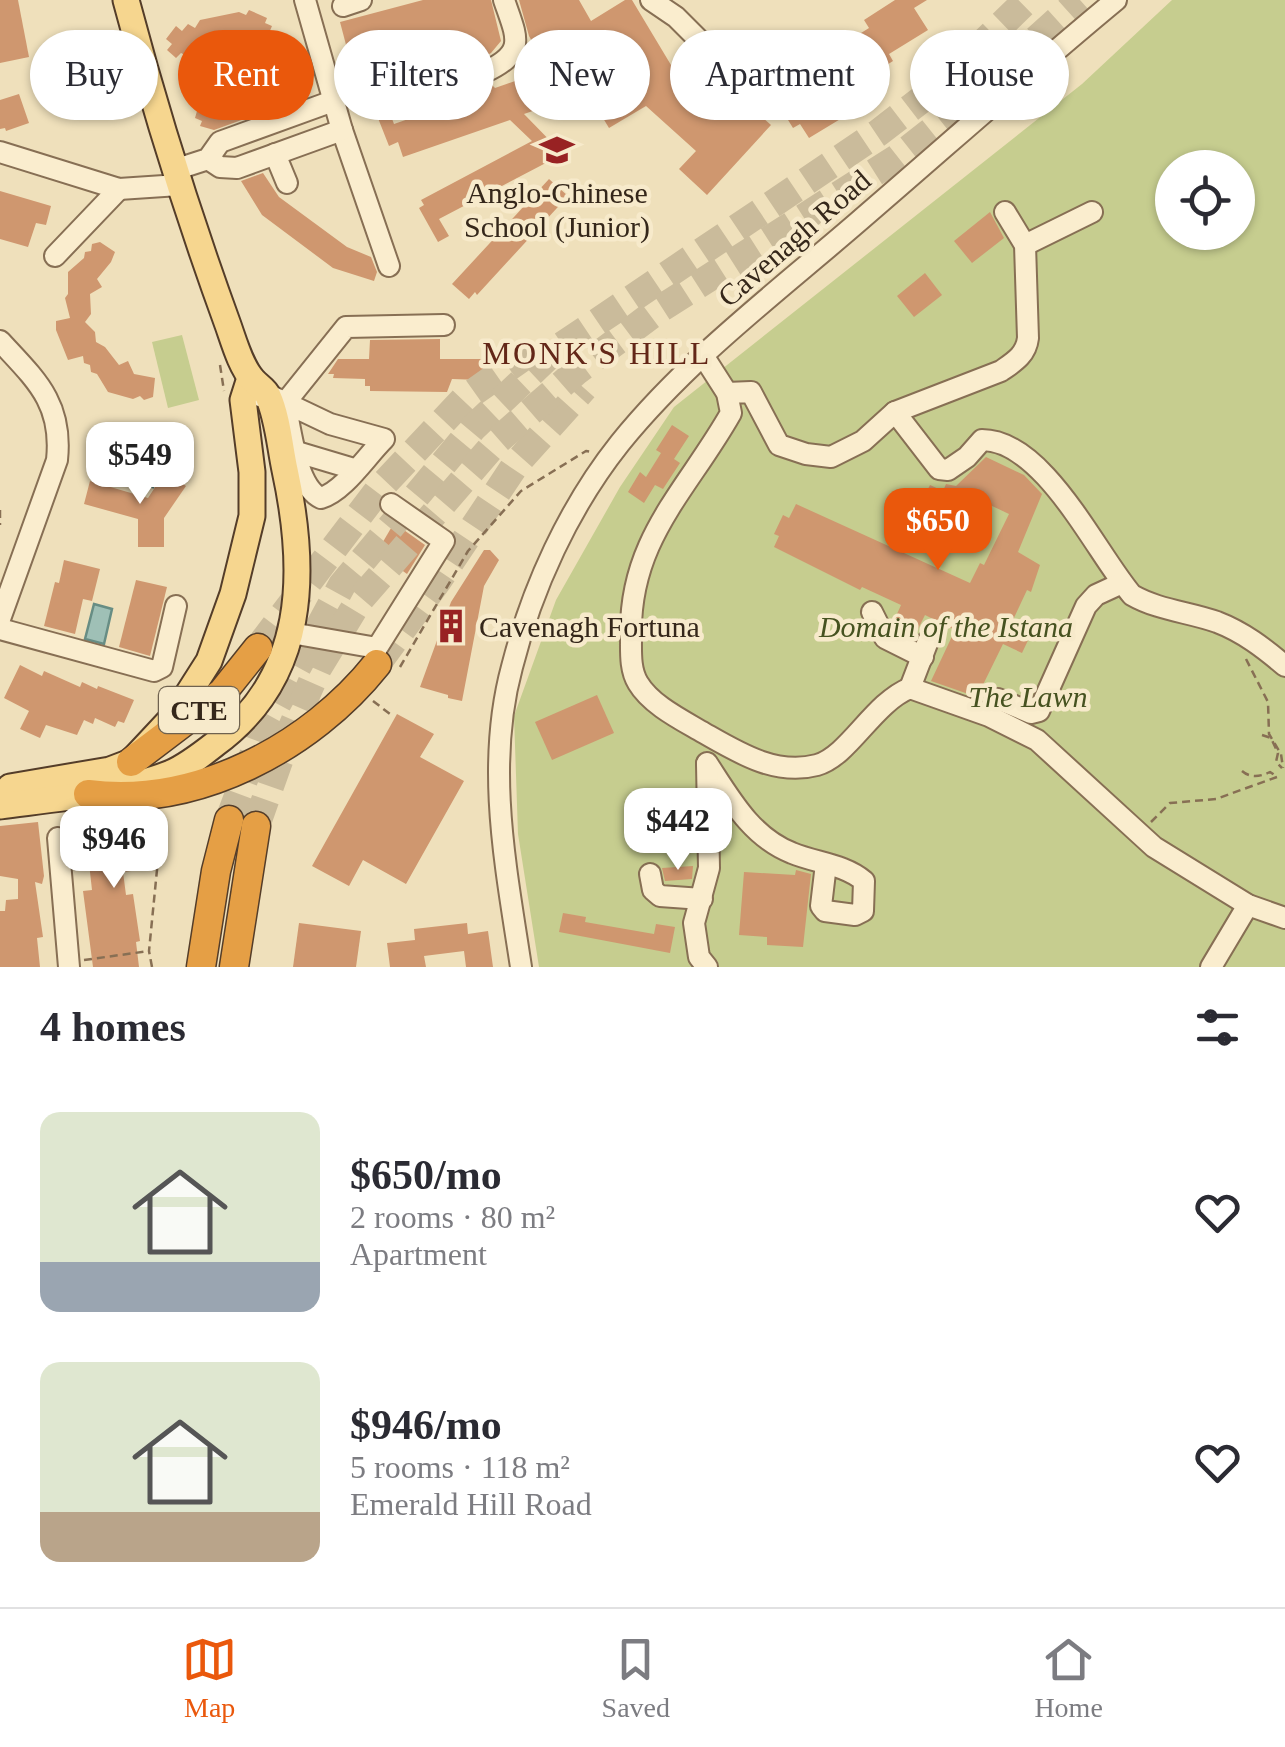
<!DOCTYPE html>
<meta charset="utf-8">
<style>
body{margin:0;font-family:Georgia,serif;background:#f2f2f3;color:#2b2b33;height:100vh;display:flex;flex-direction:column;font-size:38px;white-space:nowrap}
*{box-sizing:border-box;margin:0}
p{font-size:32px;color:#7c7c81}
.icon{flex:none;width:55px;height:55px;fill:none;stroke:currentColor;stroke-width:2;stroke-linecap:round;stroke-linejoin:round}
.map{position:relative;height:967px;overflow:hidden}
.drawer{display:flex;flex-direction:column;background:#fff;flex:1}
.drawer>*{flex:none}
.banner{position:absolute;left:30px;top:30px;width:1225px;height:90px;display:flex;gap:20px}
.tools{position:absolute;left:1155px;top:150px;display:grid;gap:20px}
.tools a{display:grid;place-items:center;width:100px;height:100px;border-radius:50%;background:#fff;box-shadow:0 2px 8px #0004;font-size:50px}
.price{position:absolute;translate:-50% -85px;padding:0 22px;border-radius:20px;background:#fff;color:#222;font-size:32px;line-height:65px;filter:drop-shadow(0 2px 5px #0008)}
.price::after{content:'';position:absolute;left:50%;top:60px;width:30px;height:22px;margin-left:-15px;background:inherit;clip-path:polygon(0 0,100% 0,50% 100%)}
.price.on{background:#ea580c;color:#fff}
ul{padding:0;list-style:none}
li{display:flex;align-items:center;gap:30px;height:250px;padding:0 40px}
li span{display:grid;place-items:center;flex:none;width:280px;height:200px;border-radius:20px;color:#555}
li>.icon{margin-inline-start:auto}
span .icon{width:120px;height:120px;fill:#fffc;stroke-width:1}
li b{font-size:42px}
h2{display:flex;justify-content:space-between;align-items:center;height:120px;padding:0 40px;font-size:42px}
.pill{padding:0 35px;border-radius:45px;background:#fff;box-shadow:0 2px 8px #0004;font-size:35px;line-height:90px}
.pill.on{background:#ea580c;color:#fff}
.menu{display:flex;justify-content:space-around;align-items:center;height:140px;border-top:2px solid #e1e1e2;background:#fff;font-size:28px;color:#7c7c81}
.menu a{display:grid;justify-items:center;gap:5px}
.menu .on{color:#ea580c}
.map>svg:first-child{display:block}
.green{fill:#c6cd8f;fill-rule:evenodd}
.water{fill:#9fc0b6;stroke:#678d84;stroke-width:2.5}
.building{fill:#cf976f}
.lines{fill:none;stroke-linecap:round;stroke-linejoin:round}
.highway-tunnel{stroke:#cabb9b;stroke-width:28;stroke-dasharray:28 14;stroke-linecap:butt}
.minor-casing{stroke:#876f54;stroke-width:24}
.major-casing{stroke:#543d29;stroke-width:29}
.highway-casing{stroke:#543d29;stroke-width:31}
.path{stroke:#876f54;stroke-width:2.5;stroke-dasharray:8 5;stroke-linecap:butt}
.minor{stroke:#faedce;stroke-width:20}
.major{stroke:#f6d68f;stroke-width:25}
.highway{stroke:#e59f45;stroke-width:28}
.labels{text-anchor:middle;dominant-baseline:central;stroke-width:9;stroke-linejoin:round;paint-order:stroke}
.shield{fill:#f7eacb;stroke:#6f624f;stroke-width:2.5}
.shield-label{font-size:28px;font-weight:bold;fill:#35271a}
.poi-label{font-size:30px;fill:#35271a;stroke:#f7eacb}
.street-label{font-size:30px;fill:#35271a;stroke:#f7eacb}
.park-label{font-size:30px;font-style:italic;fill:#465220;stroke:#f7eacb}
.neighbourhood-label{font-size:32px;letter-spacing:2.5px;fill:#632718;stroke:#f7eacb}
</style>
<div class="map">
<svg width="1285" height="967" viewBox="0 0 1285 967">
<rect width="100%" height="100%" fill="#efe0bb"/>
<!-- green -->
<g class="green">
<path d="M1172 0H1285V967H539L518 834 514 716 556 600 620 487 674 407 1082 84ZM1172 168H1238V232H1172Z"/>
<polygon points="182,335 199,400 168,408 152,342"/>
</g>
<!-- water -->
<g class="water">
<polygon points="127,426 149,427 137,457 161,467 153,487 109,469"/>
<polygon points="94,604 112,609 104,644 85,639"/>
</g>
<!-- building -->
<g class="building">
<polygon points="0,0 18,0 29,57 0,63"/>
<polygon points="423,0 491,0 501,41 491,53 470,65 473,78 479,84 491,84 495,88 538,73 550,105 524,114 563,154 439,219 449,236 438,242 419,208 424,205 421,200 532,141 510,120 403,157 398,142 389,146 376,113 388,108 394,124 460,101 450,70 359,94 340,22"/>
<polygon points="519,0 579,0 591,21 625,0 632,0 683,85 702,63 771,125 707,195 679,169 696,151 646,106 609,128 557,42 538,52 529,36"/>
<polygon points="895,0 927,0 914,8 928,30 889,54 893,61 882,68 886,74 840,103 847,115 809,138 800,124 793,128 780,107 807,90 804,86 828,72 823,64 849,49 845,43 869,28 864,20"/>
<polygon points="249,10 267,18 265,23 272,26 266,40 258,35 250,41 241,37 237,44 224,38 212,42 204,53 198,48 192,54 188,51 185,55 181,53 176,58 167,50 172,44 166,39 176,26 182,31 188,24 195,28 200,20 239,12 246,15"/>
<polygon points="286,77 297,84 292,91 299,95 296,100 214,130 200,126 202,121 195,118 199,104 208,107 215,101 224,104 227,96 241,101 252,97 260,85 267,89 271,82 276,85 278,80 283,82"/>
<polygon points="19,94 29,123 6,131 5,128 0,129 0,100"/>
<polygon points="263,173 279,197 347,247 371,257 377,272 374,281 333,268 262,215 241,181"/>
<polygon points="549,179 568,196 477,295 475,292 469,299 452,284"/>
<polygon points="0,191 51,206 46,225 36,223 28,247 0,239"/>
<polygon points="990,212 1004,238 972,263 954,241"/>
<polygon points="100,242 115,252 111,262 97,279 102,287 90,294 91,314 85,322 95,332 96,342 105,347 119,365 128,361 134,374 155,378 153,397 144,400 140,396 133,399 108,392 97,374 91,372 90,365 84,363 83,356 68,360 56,330 56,321 70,318 65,298 68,294 68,272 84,258 85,252 91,251 92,244"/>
<polygon points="925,273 942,295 914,317 897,296"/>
<polygon points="440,339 440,359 485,359 484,375 480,375 480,380 452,379 447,392 370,391 370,386 365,386 365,379 333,378 334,374 328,374 338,359 369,359 370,340"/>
<polygon points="672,425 689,436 674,459 680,463 663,489 655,485 644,503 628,492 640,472 646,477 661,453 656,450"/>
<polygon points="986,457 1024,475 1042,494 1018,552 1040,565 1031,592 1027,590 1012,622 1032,632 1022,653 1003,644 977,697 931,681 955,630 925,615 914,637 895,628 893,623 901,605 862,587 860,590 774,547 779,536 774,534 783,515 789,518 796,504 970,583 980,563 984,565 1009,514 971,496 960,519 922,501 930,485 943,491 946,484 956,486"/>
<polygon points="165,472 186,486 164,518 164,547 138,547 138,519 84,504 90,481 148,498"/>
<polygon points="394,523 425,545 407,574 377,552"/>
<polygon points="484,550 490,550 499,560 484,586 462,701 448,698 448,695 420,687 451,602"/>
<polygon points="64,560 100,569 92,601 83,599 75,634 44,626 55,582 59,583"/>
<polygon points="136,580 167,587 150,656 119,647"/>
<polygon points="20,665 42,676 44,671 80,687 82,682 97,689 98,686 134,700 124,723 118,721 115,727 95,718 93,724 84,720 77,735 46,725 40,738 20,729 29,711 4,698"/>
<polygon points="597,695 614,733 552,760 535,722"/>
<polygon points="397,714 434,734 420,757 464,781 406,884 363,860 349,886 312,866"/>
<polygon points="153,819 146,857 147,869 123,872 126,895 133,894 140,941 136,942 139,967 93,967 83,891 92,890 85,827"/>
<polygon points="38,822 44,876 42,884 35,882 43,937 37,938 40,967 0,967 0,911 5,911 6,900 18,899 18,879 0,876 0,826"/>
<polygon points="693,866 692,879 665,881 662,868"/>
<polygon points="796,870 811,874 803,947 767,945 767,937 739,935 744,872 795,875"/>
<polygon points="563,913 586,917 585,922 654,934 656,924 675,927 670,953 559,932"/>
<polygon points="299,923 361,931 356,967 293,967"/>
<polygon points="467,923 468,934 488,931 493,967 466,967 464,951 424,956 426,967 390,967 387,943 415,940 414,929"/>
</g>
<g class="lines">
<!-- highway-tunnel -->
<g class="highway-tunnel">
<polyline points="258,648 379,489 464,399 542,344"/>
<polyline points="377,664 437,582 516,464 584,388"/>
<polyline points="229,820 261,734 342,585 473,428 554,351 878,133 939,86 1027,0"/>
<polyline points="256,826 286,741 318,668 358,602 496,442 577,371 657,311 897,158 959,109 1080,0"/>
</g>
<!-- minor casing -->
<g class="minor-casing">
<g id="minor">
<polyline points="305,0 342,130 389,266"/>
<polyline points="651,0 676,17 700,41"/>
<polyline points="343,6 361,0"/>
<path d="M485 72C527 52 517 38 504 0"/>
<polyline points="0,152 119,189 179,185"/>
<polyline points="275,154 287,183"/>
<polyline points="208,159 220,167 237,168 342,130"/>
<polyline points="174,170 208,159 220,142 333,101"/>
<polyline points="1025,245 1092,212"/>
<polyline points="55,256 119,189"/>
<path d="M0 341C36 380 63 403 57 460L0 619"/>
<path d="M704 357 727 393 731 413C687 491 628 540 631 638 631 653 630 670 638 683 651 705 682 720 704 733 739 753 776 776 817 765 849 756 873 703 910 688L989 716 1037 740 1154 847 1248 905 1285 918"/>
<path d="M727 393 751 392 779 445 806 454 831 457 863 441 895 412 1001 371C1014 362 1026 355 1028 338L1025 245 1005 212"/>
<path d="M260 396 267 394 330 424 384 439C365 458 344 491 321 498 296 487 291 429 285 403"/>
<polyline points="285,403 346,327 444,325"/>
<path d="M895 412 939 469 948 470 967 457 982 440C1044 440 1096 553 1132 595 1158 610 1189 612 1217 622 1243 632 1264 648 1285 666"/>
<polyline points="297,452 354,469"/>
<polyline points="872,612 885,638 923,657"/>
<polyline points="0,629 154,671 162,667 176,606"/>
<polyline points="291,633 377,648 444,541 391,504"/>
<polyline points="910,688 928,641"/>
<polyline points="998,699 1031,713 1039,711 1086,606 1096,595 1122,583"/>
<path d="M707 763C730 798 751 837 792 853 816 863 844 864 864 881L863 911 855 915 825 911 821 906 826 864"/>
<polyline points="707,764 709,868 694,923 699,957 707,967"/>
<polyline points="58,838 69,967"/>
<polyline points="650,874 653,890 660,896 702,899"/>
<path d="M521 967C506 868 485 766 512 667 532 588 569 507 620 443 688 359 777 292 858 222 944 148 1029 72 1116 0"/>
<polyline points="1211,967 1248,905"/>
</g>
</g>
<!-- major casing -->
<g class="major-casing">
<g id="major">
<polyline points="10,787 110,770 131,762 174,716 209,661 233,594 252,516 252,472 243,400 250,378"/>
<path d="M0 806C52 799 122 793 171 773 187 766 201 755 215 744 307 677 307 572 285 470 280 447 278 418 268 396 265 389 258 386 253 380 241 367 234 342 228 325 189 218 155 110 126 0"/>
</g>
</g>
<!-- highway casing -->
<g class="highway-casing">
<g id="highway">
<polyline points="131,762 222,693 258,648"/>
<path d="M88 794C197 808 311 747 377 664"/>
<polyline points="201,967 216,871 229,820"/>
<polyline points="234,967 256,826"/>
</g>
</g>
<!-- path -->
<g class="path">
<polyline points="220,365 224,391"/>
<polyline points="0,510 0,525"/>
<polyline points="1246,659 1268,702 1269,734 1281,754 1283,768"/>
<polyline points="400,667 468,551 521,491 586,451 592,452"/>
<polyline points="373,701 390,714"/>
<polyline points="1262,735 1271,738 1278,753 1276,762 1282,768"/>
<path d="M1242 771C1250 778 1260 777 1270 772L1276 776"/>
<polyline points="155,817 156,827 161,828"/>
<polyline points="1151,822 1170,803 1216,799 1277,777"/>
<polyline points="84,960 149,951"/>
<polyline points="152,967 149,951 162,819"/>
</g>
<!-- minor -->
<use href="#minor" class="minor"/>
<!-- major -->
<use href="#major" class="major"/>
<!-- highway -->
<use href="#highway" class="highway"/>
</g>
<!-- icons -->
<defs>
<g id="school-bare" transform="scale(2.7)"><path d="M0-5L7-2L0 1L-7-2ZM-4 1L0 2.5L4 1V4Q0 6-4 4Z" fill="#982223" stroke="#f7eacb" stroke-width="2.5" paint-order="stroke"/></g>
<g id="building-bare" transform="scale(2.7)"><path d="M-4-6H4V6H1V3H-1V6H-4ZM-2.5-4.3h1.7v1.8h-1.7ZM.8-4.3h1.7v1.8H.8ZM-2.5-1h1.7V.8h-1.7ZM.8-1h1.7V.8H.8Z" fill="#982223" stroke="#f7eacb" stroke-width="2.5" paint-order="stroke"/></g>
</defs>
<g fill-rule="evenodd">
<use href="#school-bare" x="557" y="150"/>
<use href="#building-bare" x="451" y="626"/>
</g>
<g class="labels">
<!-- shield labels -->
<rect class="shield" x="159" y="687" width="80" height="46" rx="8"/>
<g class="shield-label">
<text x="199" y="710">CTE</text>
</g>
<!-- poi labels -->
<g class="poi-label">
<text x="557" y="192">Anglo-Chinese<tspan x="557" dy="34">School (Junior)</tspan></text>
<text x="479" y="626" text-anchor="start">Cavenagh Fortuna</text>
</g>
<!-- street labels -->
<g class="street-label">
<text transform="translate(794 238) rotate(-41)">Cavenagh Road</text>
</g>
<!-- park labels -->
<g class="park-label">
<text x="946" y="626">Domain of the Istana</text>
<text x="1028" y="696">The Lawn</text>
</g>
<!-- neighbourhood labels -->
<g class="neighbourhood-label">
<text x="597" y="353">MONK'S HILL</text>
</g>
</g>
</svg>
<div class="tools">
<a><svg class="icon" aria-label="locate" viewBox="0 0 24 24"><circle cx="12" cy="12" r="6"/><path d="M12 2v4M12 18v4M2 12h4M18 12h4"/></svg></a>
</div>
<b class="price" style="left:140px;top:507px">$549</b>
<b class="price on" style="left:938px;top:573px">$650</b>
<b class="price" style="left:678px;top:873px">$442</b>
<b class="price" style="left:114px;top:891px">$946</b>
<div class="banner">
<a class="pill">Buy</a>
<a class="pill on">Rent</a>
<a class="pill">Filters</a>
<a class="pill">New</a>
<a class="pill">Apartment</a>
<a class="pill">House</a>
</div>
</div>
<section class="drawer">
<h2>4 homes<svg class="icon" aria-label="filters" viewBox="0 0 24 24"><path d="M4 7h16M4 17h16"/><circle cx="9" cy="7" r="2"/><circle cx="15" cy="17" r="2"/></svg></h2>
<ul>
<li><span style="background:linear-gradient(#dfe7d0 75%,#9aa5b1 0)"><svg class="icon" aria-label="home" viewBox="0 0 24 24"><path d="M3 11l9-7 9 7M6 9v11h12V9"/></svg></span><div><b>$650/mo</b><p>2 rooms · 80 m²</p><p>Apartment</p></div><svg class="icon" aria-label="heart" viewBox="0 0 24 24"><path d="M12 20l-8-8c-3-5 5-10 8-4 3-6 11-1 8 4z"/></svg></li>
<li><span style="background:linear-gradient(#dfe7d0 75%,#b9a48a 0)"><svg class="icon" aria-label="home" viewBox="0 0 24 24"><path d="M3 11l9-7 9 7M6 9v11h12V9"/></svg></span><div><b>$946/mo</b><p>5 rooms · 118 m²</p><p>Emerald Hill Road</p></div><svg class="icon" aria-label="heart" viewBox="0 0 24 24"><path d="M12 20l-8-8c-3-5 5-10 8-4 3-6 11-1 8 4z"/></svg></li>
</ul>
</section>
<nav class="menu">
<a class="on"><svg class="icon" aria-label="map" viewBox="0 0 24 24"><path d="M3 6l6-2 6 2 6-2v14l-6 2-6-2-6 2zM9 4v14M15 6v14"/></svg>Map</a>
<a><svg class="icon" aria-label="saved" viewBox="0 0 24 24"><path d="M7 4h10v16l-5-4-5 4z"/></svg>Saved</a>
<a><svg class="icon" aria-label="home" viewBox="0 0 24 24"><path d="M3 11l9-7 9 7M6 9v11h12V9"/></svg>Home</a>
</nav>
